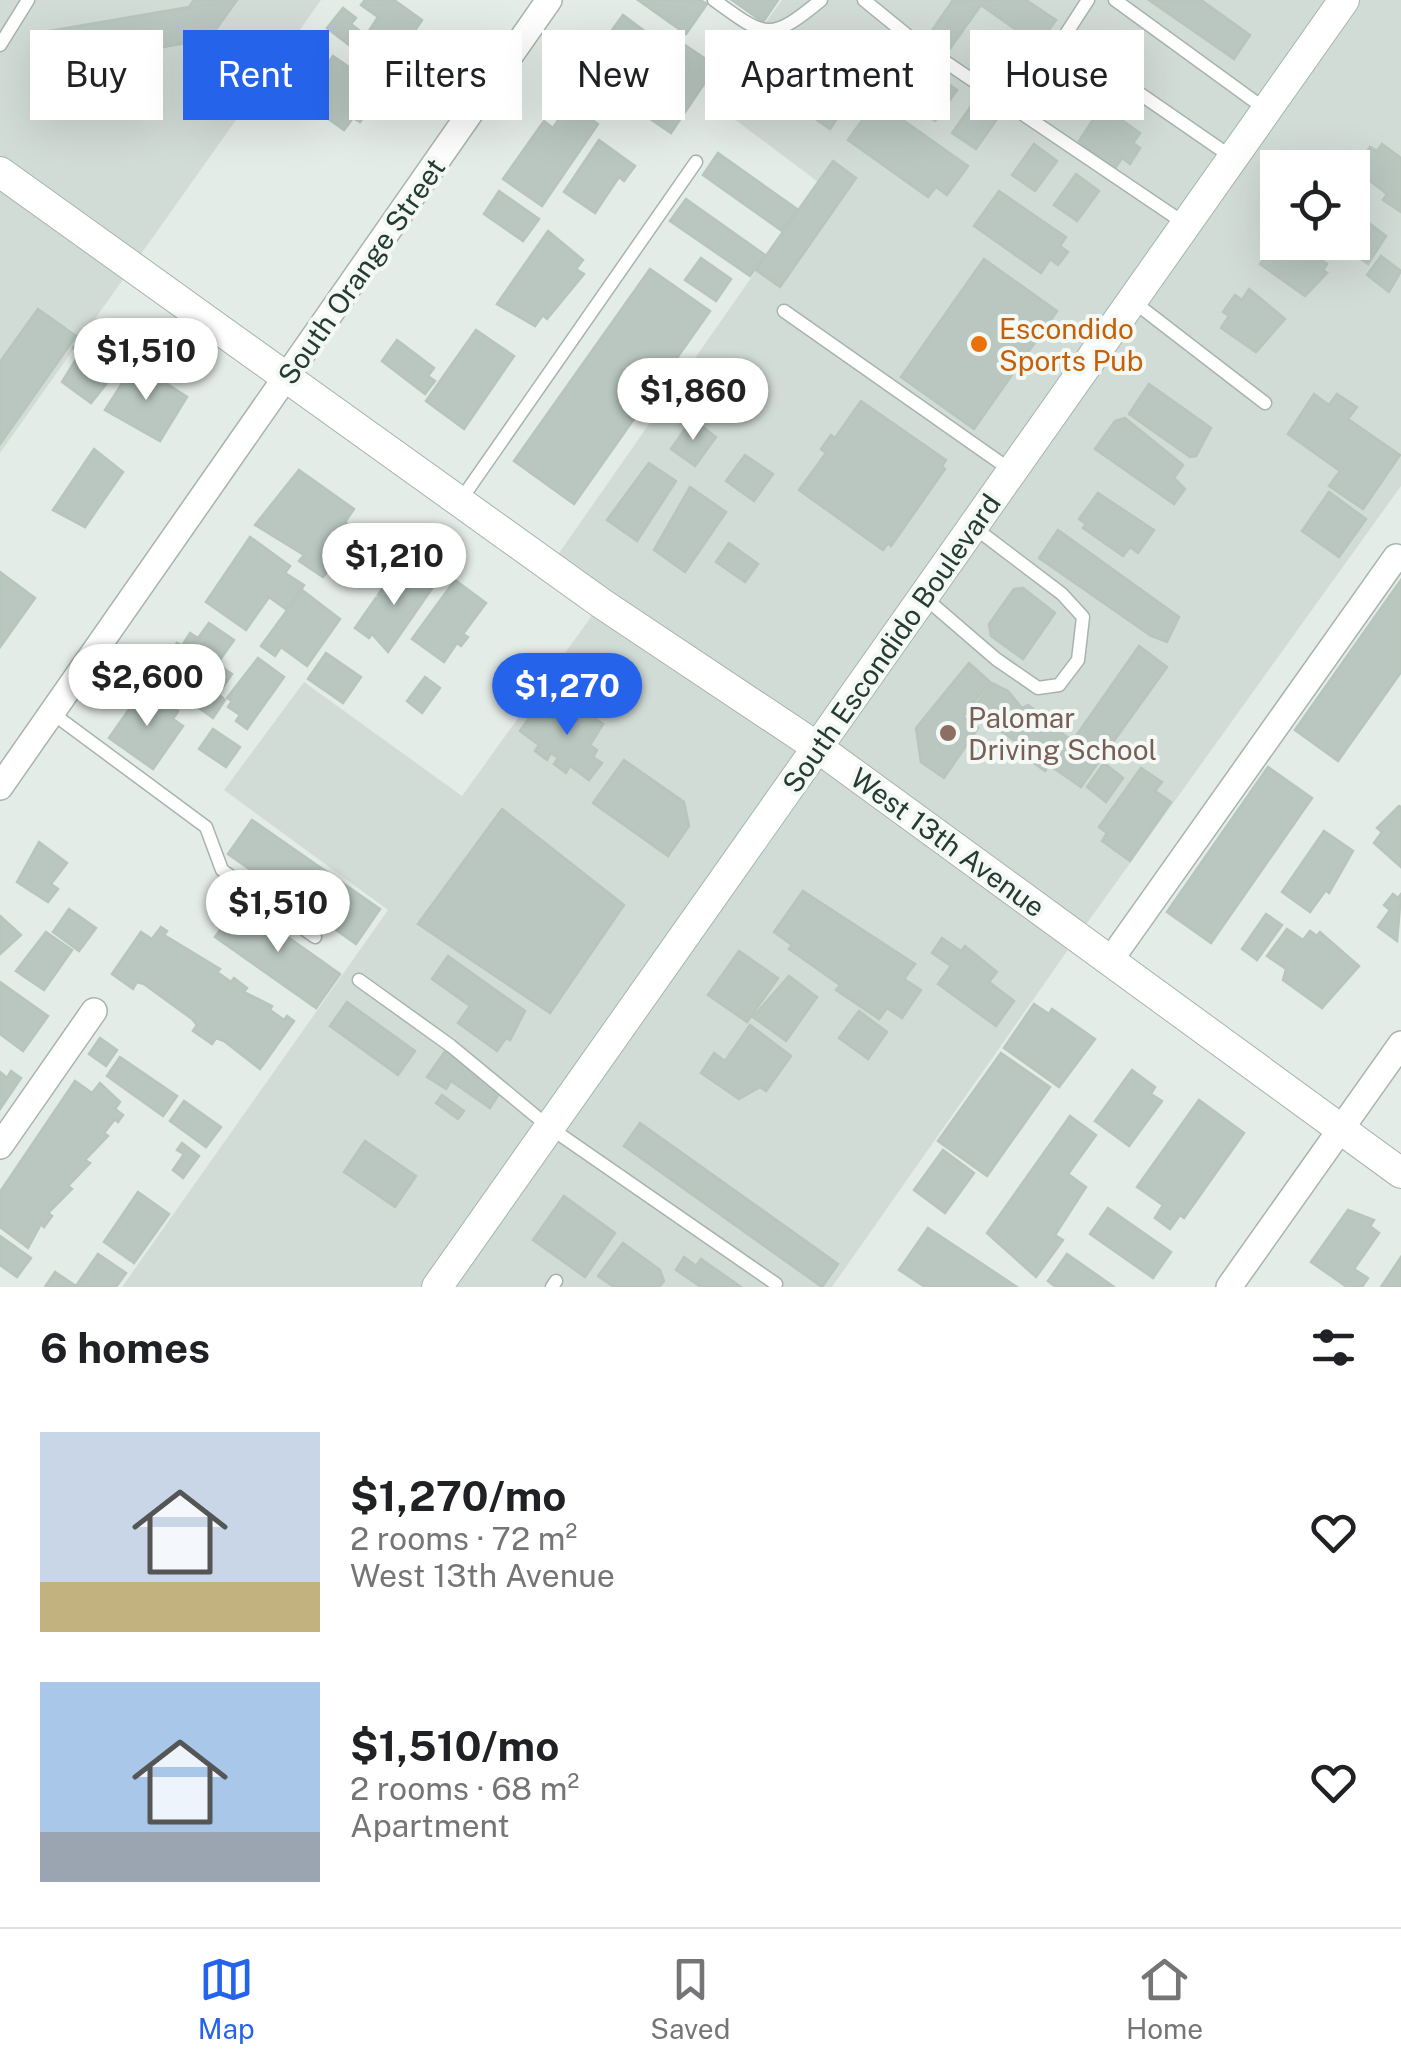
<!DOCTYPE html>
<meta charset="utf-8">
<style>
body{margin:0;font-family:"Public Sans",sans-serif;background:#f6f6f6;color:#202124;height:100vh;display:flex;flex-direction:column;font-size:38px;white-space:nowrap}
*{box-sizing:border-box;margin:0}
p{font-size:32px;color:#757577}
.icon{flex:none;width:55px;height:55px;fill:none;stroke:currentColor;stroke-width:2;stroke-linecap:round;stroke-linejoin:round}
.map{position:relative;height:1287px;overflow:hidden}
.panel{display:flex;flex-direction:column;background:#fff;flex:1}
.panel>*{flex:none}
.guide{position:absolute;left:30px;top:30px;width:1342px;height:90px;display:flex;gap:20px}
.controls{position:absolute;left:1260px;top:150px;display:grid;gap:20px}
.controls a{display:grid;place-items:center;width:110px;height:110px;border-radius:0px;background:#fff;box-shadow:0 10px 40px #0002;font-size:50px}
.price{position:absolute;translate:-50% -85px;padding:0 22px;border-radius:35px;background:#fff;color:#222;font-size:32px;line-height:65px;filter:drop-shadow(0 2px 5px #0008)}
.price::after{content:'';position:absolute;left:50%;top:60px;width:30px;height:22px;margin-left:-15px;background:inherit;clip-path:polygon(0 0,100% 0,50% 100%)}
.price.on{background:#2563eb;color:#fff}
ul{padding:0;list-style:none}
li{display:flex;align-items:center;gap:30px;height:250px;padding:0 40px}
li span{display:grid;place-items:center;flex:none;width:280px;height:200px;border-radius:0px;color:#555}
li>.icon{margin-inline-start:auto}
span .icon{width:120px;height:120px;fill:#fffc;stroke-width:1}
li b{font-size:42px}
h2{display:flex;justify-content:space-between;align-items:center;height:120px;padding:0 40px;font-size:42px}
.pill{padding:0 35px;border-radius:0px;background:#fff;box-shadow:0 10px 40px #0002;font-size:35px;line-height:90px}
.pill.on{background:#2563eb;color:#fff}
.dock{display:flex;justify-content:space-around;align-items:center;height:140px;border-top:2px solid #e0e0e0;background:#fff;font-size:28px;color:#757577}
.dock a{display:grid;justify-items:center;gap:5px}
.dock .on{color:#2563eb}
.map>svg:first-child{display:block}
.built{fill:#d2dcd6;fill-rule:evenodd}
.building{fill:#b9c7c0;stroke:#b7c5bd;stroke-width:2.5}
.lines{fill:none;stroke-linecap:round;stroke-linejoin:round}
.service-casing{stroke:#a7b4ad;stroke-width:15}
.minor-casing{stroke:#a7b4ad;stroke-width:28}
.tertiary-casing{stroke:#a7b4ad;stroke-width:32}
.secondary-casing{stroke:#a3b7ad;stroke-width:32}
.service{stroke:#fff;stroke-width:12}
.minor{stroke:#fff;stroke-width:25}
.tertiary{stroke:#fff;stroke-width:30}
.secondary{stroke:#fff;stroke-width:30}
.food-dot{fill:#e8710a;stroke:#f4f9f6;stroke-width:4}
.education-dot{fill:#8d6e63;stroke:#f4f9f6;stroke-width:4}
.labels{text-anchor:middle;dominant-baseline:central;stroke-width:8;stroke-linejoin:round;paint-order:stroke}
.street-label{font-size:28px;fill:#253c32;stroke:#f4f9f6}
.food-label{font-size:28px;fill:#c56008;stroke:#f4f9f6;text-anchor:start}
.education-label{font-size:28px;fill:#785e54;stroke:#f4f9f6;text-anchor:start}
</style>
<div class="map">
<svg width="1401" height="1287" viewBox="0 0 1401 1287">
<rect width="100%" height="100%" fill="#e4ece7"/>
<!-- built -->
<g class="built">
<polygon points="0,0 321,0 0,453"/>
<path d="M782 0H1401V486L1077 937 832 1287H122L388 910 224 790 304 682 462 796 601 603 550 566 818 182 709 100ZM1278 168H1352V242H1278Z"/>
</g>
<!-- building -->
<g class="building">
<polygon points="194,0 237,0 209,39 82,61 84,71 57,76 49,31 189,7"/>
<polygon points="365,0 394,0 422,20 410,38 403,33 396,43 390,38 382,49 365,37 378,17 361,5"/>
<polygon points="638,0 700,0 707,4 686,34"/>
<polygon points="732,0 778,0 763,22"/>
<polygon points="953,0 1026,0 1056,20 1038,45 1046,51 1039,66 1014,97 985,76 1008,43 1013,47 1022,34 981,5 944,57 924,42"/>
<polygon points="1149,0 1201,0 1250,35 1234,59"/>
<polygon points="343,8 356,18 351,24 360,31 349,45 327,28"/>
<polygon points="623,15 662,44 647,65 607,37"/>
<polygon points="679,41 716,66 671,133 634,108"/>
<polygon points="892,44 900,50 903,46 910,51 907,55 957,90 935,121 870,75"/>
<polygon points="333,56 382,90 360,122 353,118 344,130 302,100"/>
<polygon points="120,62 129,85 124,85 125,91 96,96 91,67"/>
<polygon points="824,66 857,89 830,129 797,106"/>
<polygon points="876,101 968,166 947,195 936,187 928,197 848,140"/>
<polygon points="974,102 997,119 976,149 952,133"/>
<polygon points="569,104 598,124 542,206 503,179 544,121 553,128"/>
<polygon points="1102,106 1140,133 1133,143 1140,148 1130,164 1122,158 1114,170 1079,141"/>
<polygon points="599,140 635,166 624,181 619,177 595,213 564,192"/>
<polygon points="1034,144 1057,161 1035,191 1012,175"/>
<polygon points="1382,144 1401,158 1401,212 1383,200 1387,194 1361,174 1366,168 1359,163 1370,147 1377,151"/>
<polygon points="718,153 797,209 782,231 703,175"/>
<polygon points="833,161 856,178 780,287 756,270"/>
<polygon points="1076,174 1099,191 1077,221 1054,205"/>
<polygon points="499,191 539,219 523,241 484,214"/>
<polygon points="999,191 1066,237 1060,246 1068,252 1058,265 1050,259 1041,273 974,226"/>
<polygon points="686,199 765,255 750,276 670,221"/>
<polygon points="1352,210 1386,236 1368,264 1337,242 1352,242"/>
<polygon points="548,231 583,260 576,269 584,274 547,319 543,315 535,326 497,304"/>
<polygon points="1278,240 1297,242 1327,264 1323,270 1327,273 1305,296 1260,264"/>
<polygon points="1381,256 1401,271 1389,292 1367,275"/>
<polygon points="701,258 731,279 716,301 685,280"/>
<polygon points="984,259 1057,311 974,429 901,377"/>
<polygon points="650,269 710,311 574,504 514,461"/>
<polygon points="1249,289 1285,319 1256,352 1221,328 1229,316 1223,312 1235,295 1242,300"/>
<polygon points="38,309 76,336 0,444 0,362"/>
<polygon points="97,328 125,349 114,364 119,368 91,403 62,382 80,353 73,348 82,336 88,340"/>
<polygon points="476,330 514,356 464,429 426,401"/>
<polygon points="397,340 434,368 428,376 435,381 425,394 382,361"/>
<polygon points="135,363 187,397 160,441 105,410"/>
<polygon points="1149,384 1211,428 1196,456 1190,457 1129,414"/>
<polygon points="1314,394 1329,405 1337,394 1357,407 1348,419 1400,455 1363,509 1329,486 1340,471 1288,434"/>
<polygon points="861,401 946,460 942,466 945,469 891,546 888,543 883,550 799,490 826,453 821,449 831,435 835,438"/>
<polygon points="1125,418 1183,465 1174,478 1185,489 1174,504 1095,449 1115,421"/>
<polygon points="692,419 716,437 695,466 671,449"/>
<polygon points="94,449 123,472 85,527 53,510"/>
<polygon points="745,455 773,474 754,501 726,481"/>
<polygon points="649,463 676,481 637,541 607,520"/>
<polygon points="299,470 354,509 345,522 375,544 358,569 340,556 323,577 299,561 304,555 255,525"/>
<polygon points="690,487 726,512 685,572 654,550"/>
<polygon points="1329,492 1366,519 1339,557 1302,531"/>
<polygon points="1098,493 1154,530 1138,553 1130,547 1123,556 1083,528 1086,524 1079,519"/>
<polygon points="1058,530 1179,617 1167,642 1151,636 1039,558"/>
<polygon points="250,537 290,566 285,573 304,585 287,610 269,597 246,630 206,602"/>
<polygon points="729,543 758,564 745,582 716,562"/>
<polygon points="400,564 420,582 422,579 433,587 388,652 372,634 369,638 355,628 376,598 382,597 378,595"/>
<polygon points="0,572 35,598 0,647"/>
<polygon points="455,580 486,603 463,634 468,637 461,646 457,643 444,662 412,639"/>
<polygon points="1401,580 1401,672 1338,761 1295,730"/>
<polygon points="1023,588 1055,613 1023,659 991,636 989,624 1014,589"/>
<polygon points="302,590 340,619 307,666 281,647 275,656 261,646"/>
<polygon points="209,623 234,640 217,664 232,674 218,694 225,700 213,718 154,676 177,643 182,646 190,633 198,638"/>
<polygon points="1139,646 1167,667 1103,756 1076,736"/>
<polygon points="326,653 361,677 343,703 308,679"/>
<polygon points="258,658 284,677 247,729 236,721 240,715 228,707 232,701 227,698"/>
<polygon points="969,663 990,682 963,717 978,728 944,778 921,762 916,728"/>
<polygon points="425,677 440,688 422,713 407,701"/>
<polygon points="992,683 1008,691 1022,708 1028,705 1040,714 1039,717 1100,760 1081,787 1049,765 1045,771 1024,756 1028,750 972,711"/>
<polygon points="144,688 178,711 173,719 183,726 153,769 109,738"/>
<polygon points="568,699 603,724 590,745 597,750 593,757 602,763 589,780 570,766 566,773 554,764 558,758 551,753 547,760 535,751 539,745 520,731 532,714 541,720 545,713 553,719"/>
<polygon points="213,729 240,747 226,767 199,749"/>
<polygon points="624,760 684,802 689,826 668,856 593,803"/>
<polygon points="1104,763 1123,778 1106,802 1087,787"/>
<polygon points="1268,767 1312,798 1211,943 1167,912"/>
<polygon points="1141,768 1162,782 1155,791 1171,802 1130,861 1102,841 1107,833 1099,827"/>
<polygon points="1399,806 1401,807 1401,867 1374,843 1382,832 1377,828"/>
<polygon points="502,809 624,905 550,1013 418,924"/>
<polygon points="252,820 380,909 356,944 228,854"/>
<polygon points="1324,831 1353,851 1329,893 1326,890 1310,912 1282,892"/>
<polygon points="39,842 67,863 51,884 58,889 48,902 17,882"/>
<polygon points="803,891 915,964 904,979 921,990 902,1018 887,1008 879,1019 836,990 840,985 789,949 792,945 774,932"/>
<polygon points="1393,894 1398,898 1401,894 1397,941 1378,927 1390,910 1384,905"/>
<polygon points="240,903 340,974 316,1008 215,937"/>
<polygon points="69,909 96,928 79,951 53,932"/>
<polygon points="1266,914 1282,925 1257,960 1242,949"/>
<polygon points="0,916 21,935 0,954"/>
<polygon points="161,927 167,931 164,935 220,969 217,972 231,982 234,978 247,988 244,992 272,1006 270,1010 284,1020 287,1016 294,1021 260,1069 224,1041 216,1038 212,1044 193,1031 197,1025 192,1019 144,984 137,982 133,989 112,974 141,932 152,939"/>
<polygon points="1287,929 1303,940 1310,931 1317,936 1320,932 1359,966 1322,1008 1283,980 1286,969 1267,956"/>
<polygon points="46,932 72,950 44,990 16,971"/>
<polygon points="942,938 961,951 965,946 997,972 989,982 1014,1001 996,1026 938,984 951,966 932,953"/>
<polygon points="739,951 778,978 747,1022 708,995"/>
<polygon points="448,956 525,1011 510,1040 506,1038 497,1051 458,1023 470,1006 432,979"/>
<polygon points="789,976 817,997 786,1041 753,1017"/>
<polygon points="0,982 48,1016 23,1051 0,1034"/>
<polygon points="347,1002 415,1051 398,1075 330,1026"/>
<polygon points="1034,1004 1049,1014 1052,1009 1095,1039 1059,1087 1004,1048"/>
<polygon points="859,1011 887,1032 868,1059 839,1038"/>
<polygon points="750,1025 791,1056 766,1091 760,1087 739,1099 701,1073 714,1053 725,1061"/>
<polygon points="100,1038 117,1050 106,1066 89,1054"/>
<polygon points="446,1050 502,1089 490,1108 451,1081 446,1089 427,1077"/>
<polygon points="1001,1053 1050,1087 987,1176 938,1141"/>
<polygon points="120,1057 177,1096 163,1116 107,1076"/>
<polygon points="1132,1070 1155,1087 1151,1094 1162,1101 1129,1146 1095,1121"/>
<polygon points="11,1071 21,1078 0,1109 0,1072 7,1078"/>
<polygon points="75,1081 92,1093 100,1083 120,1102 115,1109 123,1115 118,1122 115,1119 104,1133 108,1136 85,1160 90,1163 68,1186 72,1189 48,1213 52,1216 44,1227 41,1224 28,1248 0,1227 0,1192"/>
<polygon points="442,1095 464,1111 458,1119 436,1103"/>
<polygon points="1199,1100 1244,1133 1184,1218 1180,1215 1170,1229 1155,1218 1163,1205 1137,1187"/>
<polygon points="184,1101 221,1127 206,1147 170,1121"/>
<polygon points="1070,1116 1096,1135 1068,1174 1086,1187 1055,1235 1063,1240 1036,1277 987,1233"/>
<polygon points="640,1123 838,1264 822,1287 624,1146"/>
<polygon points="365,1141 416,1176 395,1207 344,1172"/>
<polygon points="182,1143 199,1156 183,1178 173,1170 184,1154 177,1150"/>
<polygon points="943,1150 974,1173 945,1213 914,1190"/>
<polygon points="138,1192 169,1214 134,1263 104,1242"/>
<polygon points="564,1196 615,1233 585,1277 533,1240"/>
<polygon points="1108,1208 1171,1252 1153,1278 1090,1234"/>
<polygon points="1348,1210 1374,1220 1370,1226 1379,1233 1354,1269 1368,1278 1362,1287 1347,1287 1311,1262"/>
<polygon points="928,1228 1017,1287 925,1287 899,1270"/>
<polygon points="0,1236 31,1258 17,1277 0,1265"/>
<polygon points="623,1243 660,1270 664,1281 659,1287 614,1287 598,1276"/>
<polygon points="98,1254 126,1273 116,1287 45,1287 55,1272 76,1286"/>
<polygon points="1067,1254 1114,1287 1056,1287 1048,1281"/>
<polygon points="684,1257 696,1266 701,1259 741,1287 701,1287 676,1270"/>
<polygon points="1401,1257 1401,1287 1381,1287"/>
</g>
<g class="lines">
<!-- service casing -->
<g class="service-casing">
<g id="service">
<path d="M714 0C766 38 770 42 821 0"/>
<polyline points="864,0 913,40 1184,223"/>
<polyline points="1088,0 1062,40 1233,158"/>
<polyline points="1115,0 1265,109"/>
<polyline points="0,45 28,0"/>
<polyline points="1134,302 1265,403"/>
<polyline points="784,311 1012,471"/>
<polyline points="460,501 696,162"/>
<polyline points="924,597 996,659 1038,688 1059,685 1078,660 1083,617 1062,594 975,528"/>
<polyline points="52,713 206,827 222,870 315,937"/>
<polyline points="359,980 451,1046 549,1127 776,1284"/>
<polyline points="552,1287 556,1281"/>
</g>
</g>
<!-- minor casing -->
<g class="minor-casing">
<g id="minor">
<polyline points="0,787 549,0"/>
<polyline points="1109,962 1396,557"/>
<polyline points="0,1146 94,1011"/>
<polyline points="1229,1287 1401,1044"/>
</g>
</g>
<!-- tertiary casing -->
<g class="tertiary-casing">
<polyline id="tertiary" points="0,172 601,603 817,747 1401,1173"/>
</g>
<!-- secondary casing -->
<g class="secondary-casing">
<polyline id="secondary" points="437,1287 1344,0"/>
</g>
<!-- service -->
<use href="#service" class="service"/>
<!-- minor -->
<use href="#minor" class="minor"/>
<!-- tertiary -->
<use href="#tertiary" class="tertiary"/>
<!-- secondary -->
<use href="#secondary" class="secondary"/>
</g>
<!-- markers -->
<circle class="food-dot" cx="979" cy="344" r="10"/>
<circle class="education-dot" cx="948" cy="733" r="10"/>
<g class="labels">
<!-- street labels -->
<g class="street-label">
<text transform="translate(361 271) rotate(-55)">South Orange Street</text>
<text transform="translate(891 643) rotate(-55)">South Escondido Boulevard</text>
<text transform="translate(948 842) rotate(36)">West 13th Avenue</text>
</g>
<!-- food labels -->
<g class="food-label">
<text x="999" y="328">Escondido<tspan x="999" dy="32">Sports Pub</tspan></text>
</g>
<!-- education labels -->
<g class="education-label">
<text x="968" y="717">Palomar<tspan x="968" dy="32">Driving School</tspan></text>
</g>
</g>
</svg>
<div class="controls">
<a><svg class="icon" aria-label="locate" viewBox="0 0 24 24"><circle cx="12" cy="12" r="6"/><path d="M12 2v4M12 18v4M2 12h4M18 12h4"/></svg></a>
</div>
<b class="price" style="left:146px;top:403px">$1,510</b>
<b class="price" style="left:693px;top:443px">$1,860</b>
<b class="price" style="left:394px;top:608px">$1,210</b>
<b class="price" style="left:147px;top:729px">$2,600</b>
<b class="price on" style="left:567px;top:738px">$1,270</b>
<b class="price" style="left:278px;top:955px">$1,510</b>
<div class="guide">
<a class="pill">Buy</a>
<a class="pill on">Rent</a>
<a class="pill">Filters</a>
<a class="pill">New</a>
<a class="pill">Apartment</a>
<a class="pill">House</a>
</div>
</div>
<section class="panel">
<h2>6 homes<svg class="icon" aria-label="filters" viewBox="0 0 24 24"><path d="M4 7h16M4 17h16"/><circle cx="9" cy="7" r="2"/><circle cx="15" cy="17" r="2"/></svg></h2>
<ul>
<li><span style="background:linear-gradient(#c9d6e8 75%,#c2b280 0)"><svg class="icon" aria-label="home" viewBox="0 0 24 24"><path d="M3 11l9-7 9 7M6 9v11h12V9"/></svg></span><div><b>$1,270/mo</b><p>2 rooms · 72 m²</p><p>West 13th Avenue</p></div><svg class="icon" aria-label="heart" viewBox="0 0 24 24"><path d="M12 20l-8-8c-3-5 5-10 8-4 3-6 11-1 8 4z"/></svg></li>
<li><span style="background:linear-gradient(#a9c7e8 75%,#9aa5b1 0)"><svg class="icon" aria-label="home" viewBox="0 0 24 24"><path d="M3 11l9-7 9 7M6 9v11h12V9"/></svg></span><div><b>$1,510/mo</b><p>2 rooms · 68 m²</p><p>Apartment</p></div><svg class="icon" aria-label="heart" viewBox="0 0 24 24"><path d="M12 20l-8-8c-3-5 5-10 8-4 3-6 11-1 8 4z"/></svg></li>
</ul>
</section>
<nav class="dock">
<a class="on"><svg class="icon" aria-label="map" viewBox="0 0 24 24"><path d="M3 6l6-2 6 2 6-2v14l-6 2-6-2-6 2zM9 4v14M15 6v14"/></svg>Map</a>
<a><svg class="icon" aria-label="saved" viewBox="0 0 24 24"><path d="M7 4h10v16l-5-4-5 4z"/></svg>Saved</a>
<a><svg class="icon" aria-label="home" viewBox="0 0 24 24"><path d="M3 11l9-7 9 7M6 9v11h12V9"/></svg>Home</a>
</nav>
